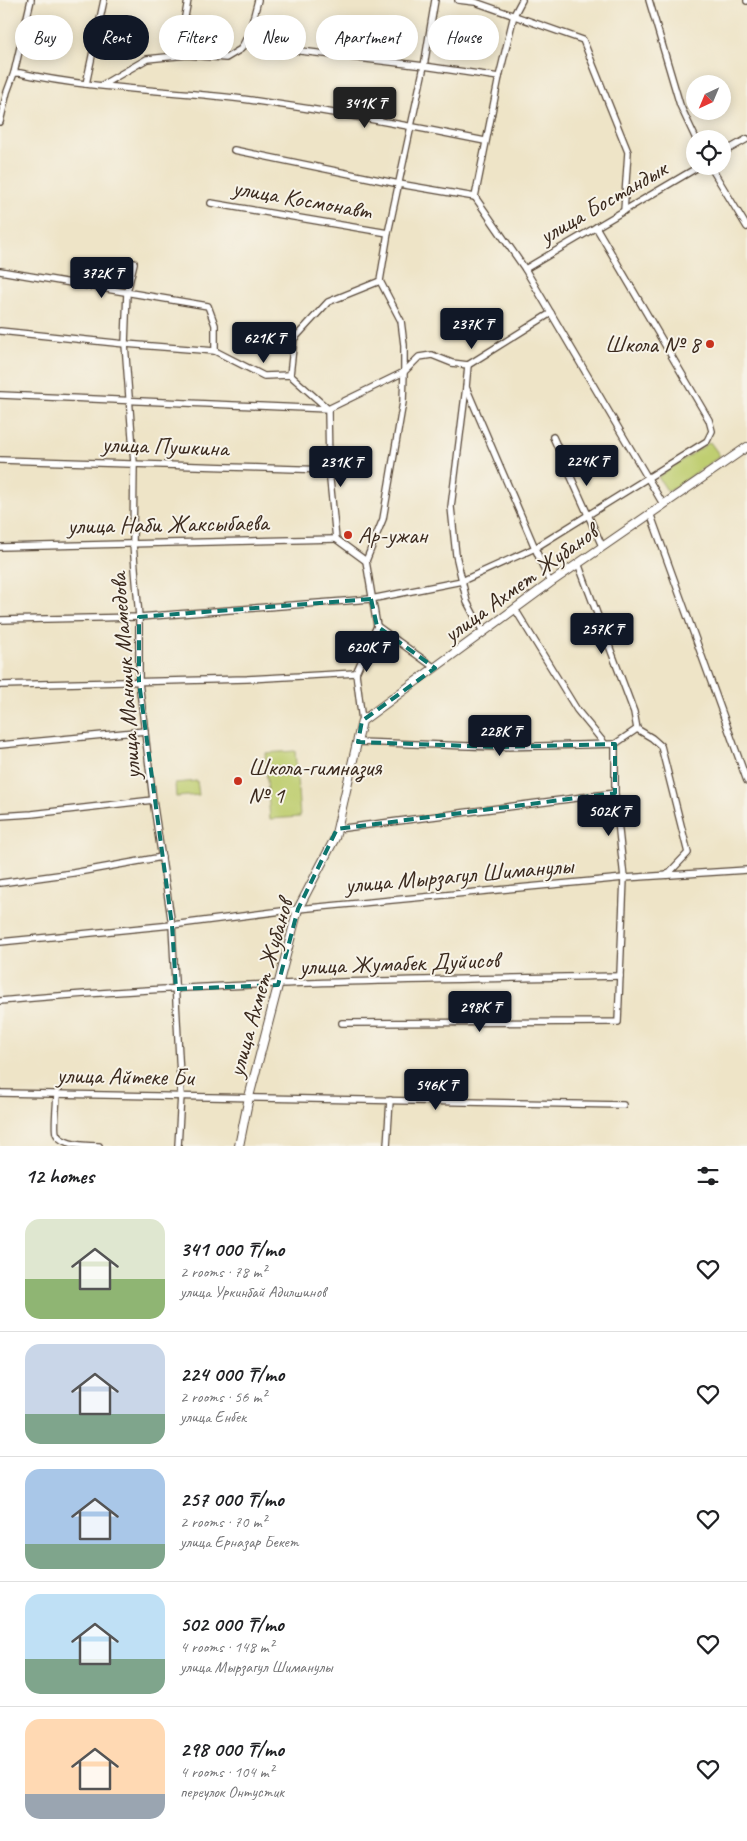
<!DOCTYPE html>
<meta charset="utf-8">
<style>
body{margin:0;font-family:Caveat,sans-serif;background:#f6f6f6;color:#202124;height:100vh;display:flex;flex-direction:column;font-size:19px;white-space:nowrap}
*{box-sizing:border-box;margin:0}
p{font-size:16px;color:#757577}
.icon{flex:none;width:28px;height:28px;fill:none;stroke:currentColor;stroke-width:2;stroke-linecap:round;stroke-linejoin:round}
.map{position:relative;height:1146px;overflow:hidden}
.side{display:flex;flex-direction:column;background:#fff;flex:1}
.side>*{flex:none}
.banner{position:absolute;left:15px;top:15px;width:718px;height:45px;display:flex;gap:10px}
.needle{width:32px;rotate:224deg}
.controls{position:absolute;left:686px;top:75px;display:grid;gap:10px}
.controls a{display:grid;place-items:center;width:45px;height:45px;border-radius:50%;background:#fff;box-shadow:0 2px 12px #0003;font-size:25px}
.price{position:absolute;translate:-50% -42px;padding:0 11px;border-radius:5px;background:#111827;color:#fff;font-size:16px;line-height:32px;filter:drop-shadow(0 1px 2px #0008)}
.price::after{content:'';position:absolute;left:50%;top:30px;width:15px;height:11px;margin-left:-8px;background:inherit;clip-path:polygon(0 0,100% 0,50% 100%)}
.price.active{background:#222;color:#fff}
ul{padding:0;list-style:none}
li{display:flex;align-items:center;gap:15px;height:125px;padding:0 25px}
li+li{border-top:1px solid #e0e0e0}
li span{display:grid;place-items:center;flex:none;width:140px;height:100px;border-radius:15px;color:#555}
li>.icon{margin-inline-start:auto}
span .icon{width:60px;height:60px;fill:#fffc;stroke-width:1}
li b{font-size:21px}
h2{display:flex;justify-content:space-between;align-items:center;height:60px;padding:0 25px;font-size:21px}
.tag{padding:0 18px;border-radius:22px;background:#fff;box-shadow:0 2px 12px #0003;font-size:18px;line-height:45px}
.tag.active{background:#111827;color:#fff}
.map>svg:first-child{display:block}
.green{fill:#bfce71;stroke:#7d7c48}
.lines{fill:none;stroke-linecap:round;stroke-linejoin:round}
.minor-casing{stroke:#564637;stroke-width:8}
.major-casing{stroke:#564637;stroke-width:10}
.minor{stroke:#fff;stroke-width:5.5}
.major{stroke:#fff;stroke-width:8}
.marked{fill:none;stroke:#0f766e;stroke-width:4;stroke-dasharray:10 6;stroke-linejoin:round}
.poi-dot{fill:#c8321e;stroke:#f7f3e8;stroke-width:2}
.labels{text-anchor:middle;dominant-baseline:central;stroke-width:4;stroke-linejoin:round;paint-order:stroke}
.street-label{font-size:24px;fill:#3b2a1e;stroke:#f7f3e8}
.poi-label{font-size:24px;fill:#3b2a1e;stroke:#f7f3e8;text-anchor:start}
</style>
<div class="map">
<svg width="747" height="1146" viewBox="0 0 747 1146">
<rect width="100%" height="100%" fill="#f7f3e8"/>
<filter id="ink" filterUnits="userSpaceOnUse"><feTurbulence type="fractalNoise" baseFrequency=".02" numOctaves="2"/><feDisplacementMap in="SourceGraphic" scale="10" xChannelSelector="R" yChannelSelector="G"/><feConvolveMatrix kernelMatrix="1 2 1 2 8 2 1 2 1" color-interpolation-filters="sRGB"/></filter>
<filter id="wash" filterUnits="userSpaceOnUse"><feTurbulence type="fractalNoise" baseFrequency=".0096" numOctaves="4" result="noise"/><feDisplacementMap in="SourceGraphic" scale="20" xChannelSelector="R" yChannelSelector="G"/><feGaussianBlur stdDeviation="1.12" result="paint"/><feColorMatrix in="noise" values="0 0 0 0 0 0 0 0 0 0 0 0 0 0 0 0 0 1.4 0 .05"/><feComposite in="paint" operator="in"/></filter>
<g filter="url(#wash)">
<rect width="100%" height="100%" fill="#eee4c7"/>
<!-- green -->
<g class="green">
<polygon points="710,442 720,456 668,492 658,477"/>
<polygon points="295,751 300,817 270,819 265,753"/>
<polygon points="197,781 199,795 176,797 175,783"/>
</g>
</g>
<g filter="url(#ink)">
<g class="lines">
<!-- minor casing -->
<g class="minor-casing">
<g id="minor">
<polyline points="458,0 475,2 583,40 628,152 624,211"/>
<polyline points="649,0 680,105 696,139"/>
<polyline points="747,0 747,1"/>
<polyline points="284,49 424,66 499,77"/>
<polyline points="187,55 182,33 188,0"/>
<polyline points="14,73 31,0"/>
<polyline points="86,84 104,0"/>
<polyline points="102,85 147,59 187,55 226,58 241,49 250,31 258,0"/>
<path d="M0 122 7 92 14 73H20C95 90 174 90 250 100 328 111 407 125 485 141"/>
<polyline points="234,150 399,184 475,197"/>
<polyline points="722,153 747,139"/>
<polyline points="710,166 747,227"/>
<polyline points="475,197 525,269 663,504"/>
<polyline points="475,197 499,77 514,15 522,0"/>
<polyline points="211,203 388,233"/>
<polyline points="134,263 127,292 125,344 134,463 133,544 139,617 139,682 153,800 172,925 181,1095 178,1146"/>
<polyline points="525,269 700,166"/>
<polyline points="0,271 208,306 215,325 215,351 264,376 290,375 328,409 329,470 336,539 366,561"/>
<polyline points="0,331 125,344 215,351"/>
<polyline points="468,365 466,387 550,583"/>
<polyline points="290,375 294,339 328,302 380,281"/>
<polyline points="466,387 451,507 456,555 467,602 483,632"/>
<polyline points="0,395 328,409 404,372 419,357 432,355 452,363 468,365 551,313"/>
<polyline points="553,437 602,546"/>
<polyline points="0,460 329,470"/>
<polyline points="650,513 747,781"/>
<polyline points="0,547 336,539"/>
<polyline points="578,563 634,712 637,729 615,744"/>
<polyline points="515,609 577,710 605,744"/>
<polyline points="0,620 139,617 371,599 462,581 535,548 707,441 712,431 709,420 596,227"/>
<polyline points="435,668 377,626 366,561 383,519 403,402 404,372 404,345 401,321 380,281 388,233 424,66 435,0"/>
<polyline points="0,685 247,679 356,673"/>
<polyline points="362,721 356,673 377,626"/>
<polyline points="637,729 652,738 661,746 688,853 667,875"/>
<polyline points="0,745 145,731"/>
<polyline points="0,816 32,814 153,800"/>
<polyline points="337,829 615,793"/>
<polyline points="0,883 73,873 162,857"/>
<polyline points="0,942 172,925 298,909 624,878 747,870"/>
<path d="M0 1001C206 982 413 980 620 976"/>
<polyline points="342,1023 618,1022 624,878 615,793 615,744 498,747 358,742"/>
<polyline points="0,1093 623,1105"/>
<path d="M57 1093C57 1102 54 1126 56 1133 61 1146 88 1146 99 1146"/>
<polyline points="387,1146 390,1100"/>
</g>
</g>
<!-- major casing -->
<g class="major-casing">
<polyline id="major" points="239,1146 249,1097 298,909 335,838 362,721 550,583 747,447"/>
</g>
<!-- minor -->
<use href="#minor" class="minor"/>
<!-- major -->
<use href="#major" class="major"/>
</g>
</g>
<!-- marked area -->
<path class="marked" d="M371 599 377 626 435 668 362 721 358 742 498 747 615 744V793L337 829 298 909 278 985 176 989 172 925 139 682V617Z"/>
<!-- markers -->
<g class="poi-dot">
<circle cx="710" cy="344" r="5"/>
<circle cx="348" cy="535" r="5"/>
<circle cx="238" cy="781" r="5"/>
</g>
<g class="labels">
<!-- street labels -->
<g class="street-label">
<text transform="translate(302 199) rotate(10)">улица Космонавт</text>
<text transform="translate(603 202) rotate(-30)">улица Бостандык</text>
<text transform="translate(165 446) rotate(2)">улица Пушкина</text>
<text transform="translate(168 524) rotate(-1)">улица Наби Жаксыбаева</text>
<text transform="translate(520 583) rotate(-36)">улица Ахмет Жубанов</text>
<text transform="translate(125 676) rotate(-94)">улица Маншук Мамедова</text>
<text transform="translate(459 875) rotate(-5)">улица Мырзагул Шиманулы</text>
<text transform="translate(399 963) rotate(-2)">улица Жумабек Дуйисов</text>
<text transform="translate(260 988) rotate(-74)">улица Ахмет Жубанов</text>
<text transform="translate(125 1076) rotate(1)">улица Айтеке Би</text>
</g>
<!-- poi labels -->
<g class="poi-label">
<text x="700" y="344" text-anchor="end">Школа № 8</text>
<text x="358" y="535">Ар-ужан</text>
<text x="248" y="767">Школа-гимназия<tspan x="248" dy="28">№ 1</tspan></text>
</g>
</g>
</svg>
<div class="controls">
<a><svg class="needle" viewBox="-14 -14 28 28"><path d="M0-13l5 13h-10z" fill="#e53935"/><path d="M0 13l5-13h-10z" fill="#757577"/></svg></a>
<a><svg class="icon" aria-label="locate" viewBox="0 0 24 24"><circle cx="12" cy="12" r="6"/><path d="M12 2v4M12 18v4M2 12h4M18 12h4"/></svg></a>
</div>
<b class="price active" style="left:365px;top:129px">341K ₸</b>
<b class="price" style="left:102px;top:299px">372K ₸</b>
<b class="price" style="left:472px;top:350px">237K ₸</b>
<b class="price" style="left:264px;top:364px">621K ₸</b>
<b class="price" style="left:587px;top:487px">224K ₸</b>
<b class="price" style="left:341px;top:488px">231K ₸</b>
<b class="price" style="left:602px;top:655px">257K ₸</b>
<b class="price" style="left:367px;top:673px">620K ₸</b>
<b class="price" style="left:500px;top:757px">228K ₸</b>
<b class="price" style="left:609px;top:837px">502K ₸</b>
<b class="price" style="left:480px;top:1033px">298K ₸</b>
<b class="price" style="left:436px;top:1111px">546K ₸</b>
<div class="banner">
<a class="tag">Buy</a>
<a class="tag active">Rent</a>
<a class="tag">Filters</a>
<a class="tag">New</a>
<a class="tag">Apartment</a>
<a class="tag">House</a>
</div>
</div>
<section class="side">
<h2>12 homes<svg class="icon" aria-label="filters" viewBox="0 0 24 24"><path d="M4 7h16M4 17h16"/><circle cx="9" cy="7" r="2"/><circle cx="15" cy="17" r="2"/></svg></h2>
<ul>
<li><span style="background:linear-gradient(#dfe7d0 60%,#8fb573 0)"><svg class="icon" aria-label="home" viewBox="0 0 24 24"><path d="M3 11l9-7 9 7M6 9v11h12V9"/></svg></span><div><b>341 000 ₸/mo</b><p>2 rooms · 78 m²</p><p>улица Уркинбай Адилшинов</p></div><svg class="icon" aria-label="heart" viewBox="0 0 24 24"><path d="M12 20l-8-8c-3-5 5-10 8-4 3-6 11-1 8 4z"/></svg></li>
<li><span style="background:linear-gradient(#c9d6e8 70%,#7fa58c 0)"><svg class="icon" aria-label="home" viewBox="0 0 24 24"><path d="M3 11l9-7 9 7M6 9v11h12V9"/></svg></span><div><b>224 000 ₸/mo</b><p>2 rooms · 56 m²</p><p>улица Енбек</p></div><svg class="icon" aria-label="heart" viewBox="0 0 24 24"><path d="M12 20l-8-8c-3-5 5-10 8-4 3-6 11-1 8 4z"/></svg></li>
<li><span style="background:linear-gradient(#a9c7e8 75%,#7fa58c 0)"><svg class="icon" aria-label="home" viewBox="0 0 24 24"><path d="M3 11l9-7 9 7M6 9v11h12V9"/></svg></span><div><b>257 000 ₸/mo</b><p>2 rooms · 70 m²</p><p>улица Ерназар Бекет</p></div><svg class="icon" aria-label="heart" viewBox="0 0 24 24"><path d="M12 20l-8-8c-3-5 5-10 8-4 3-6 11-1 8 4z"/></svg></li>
<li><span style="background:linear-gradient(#bfe0f5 65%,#7fa58c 0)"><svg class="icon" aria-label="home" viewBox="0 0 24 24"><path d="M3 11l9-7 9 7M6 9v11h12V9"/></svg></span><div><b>502 000 ₸/mo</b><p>4 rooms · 148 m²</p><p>улица Мырзагул Шиманулы</p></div><svg class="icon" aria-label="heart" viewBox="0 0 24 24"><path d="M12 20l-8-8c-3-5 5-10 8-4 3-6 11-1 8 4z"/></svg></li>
<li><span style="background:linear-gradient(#ffd9b3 75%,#9aa5b1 0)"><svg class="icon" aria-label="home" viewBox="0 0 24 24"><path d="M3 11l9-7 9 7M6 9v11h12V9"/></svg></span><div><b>298 000 ₸/mo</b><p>4 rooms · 104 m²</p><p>переулок Онтустик</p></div><svg class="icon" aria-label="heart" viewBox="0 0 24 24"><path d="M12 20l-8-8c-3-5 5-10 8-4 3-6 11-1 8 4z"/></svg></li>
</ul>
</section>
